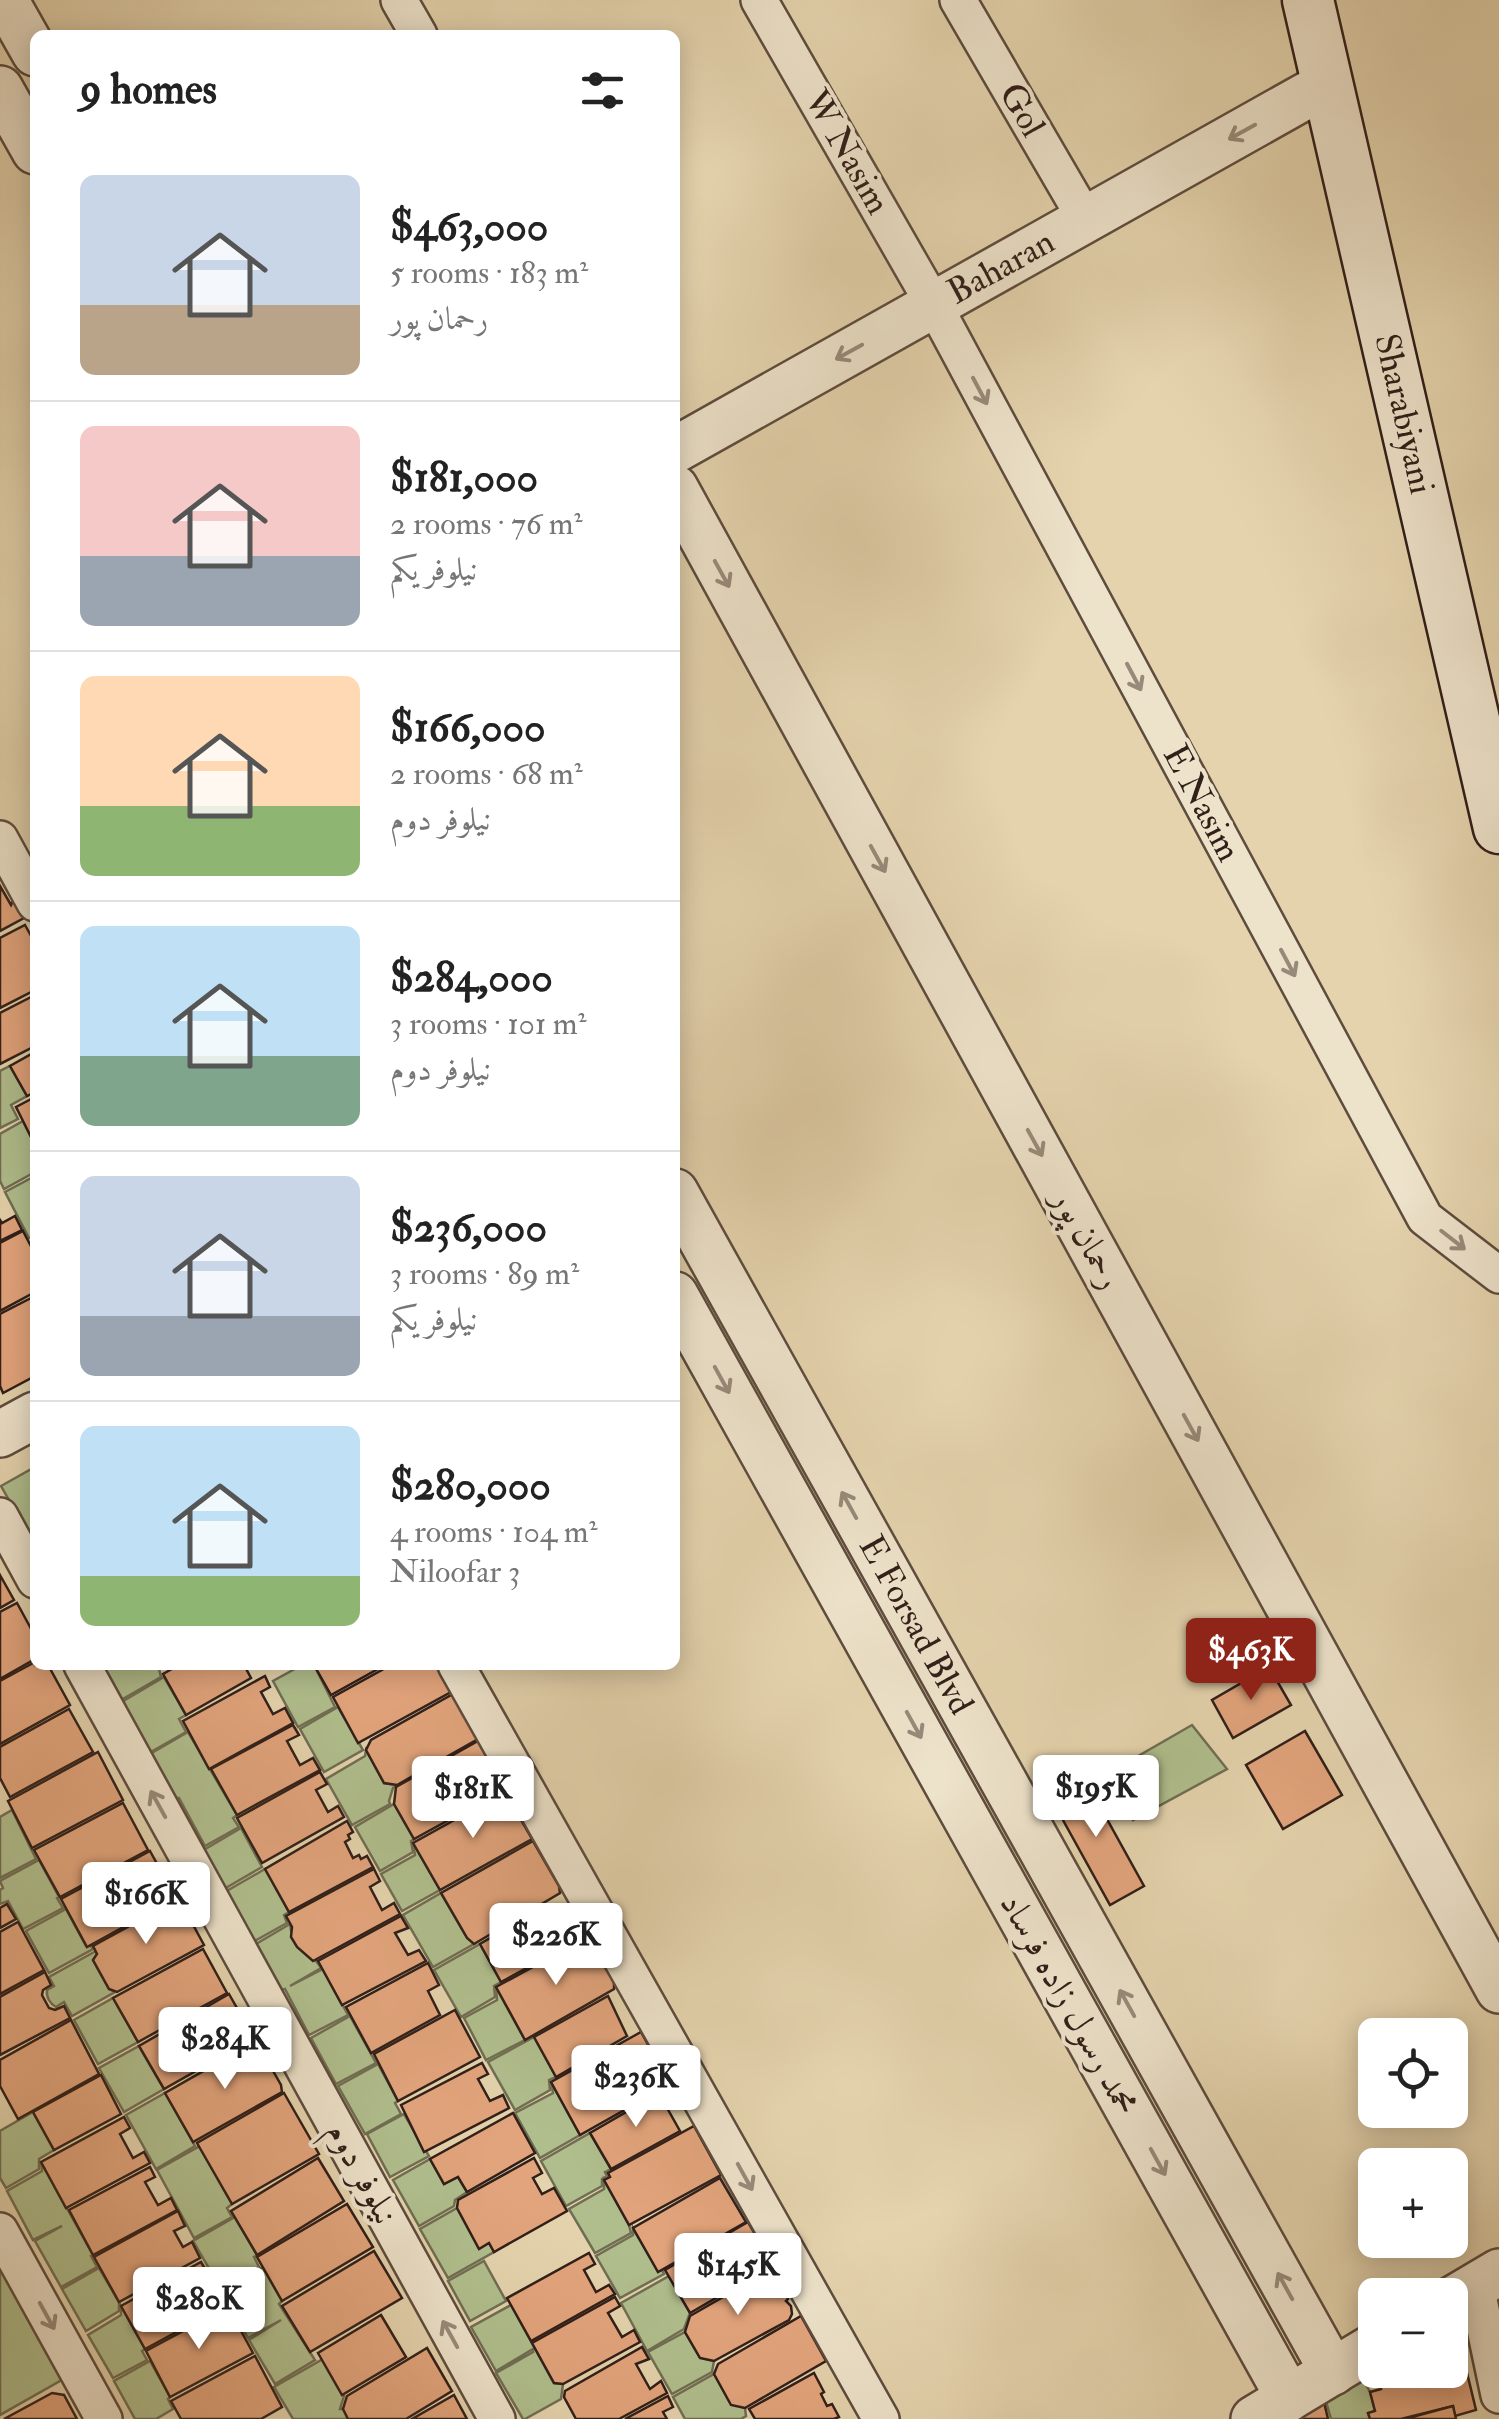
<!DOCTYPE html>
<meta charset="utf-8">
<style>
body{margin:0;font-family:"IM FELL Double Pica",Amiri,serif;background:#f6f6f6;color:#222;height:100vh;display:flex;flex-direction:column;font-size:38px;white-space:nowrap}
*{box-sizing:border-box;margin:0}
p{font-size:32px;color:#767676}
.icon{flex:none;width:55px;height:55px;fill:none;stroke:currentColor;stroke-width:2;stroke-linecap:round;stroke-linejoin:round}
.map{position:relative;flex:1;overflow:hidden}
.panel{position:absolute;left:30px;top:30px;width:650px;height:1640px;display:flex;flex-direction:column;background:#fff;border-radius:15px;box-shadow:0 5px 25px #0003}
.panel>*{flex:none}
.fabs{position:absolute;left:1358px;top:2018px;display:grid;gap:20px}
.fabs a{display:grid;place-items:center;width:110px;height:110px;border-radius:15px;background:#fff;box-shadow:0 5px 25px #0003;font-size:50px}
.price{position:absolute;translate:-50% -85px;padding:0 22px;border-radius:10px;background:#fff;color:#222;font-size:32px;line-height:65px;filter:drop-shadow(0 2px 5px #0008)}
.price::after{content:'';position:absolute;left:50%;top:60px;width:30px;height:22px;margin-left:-15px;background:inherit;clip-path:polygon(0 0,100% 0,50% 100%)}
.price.current{background:#8f2418;color:#fff}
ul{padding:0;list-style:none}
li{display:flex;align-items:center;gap:30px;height:250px;padding:0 50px}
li+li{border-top:2px solid #e0e0e0}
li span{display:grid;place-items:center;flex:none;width:280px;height:200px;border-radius:15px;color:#555}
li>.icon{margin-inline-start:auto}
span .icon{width:120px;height:120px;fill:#fffc;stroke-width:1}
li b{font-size:42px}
h2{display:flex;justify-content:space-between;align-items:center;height:120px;padding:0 50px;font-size:42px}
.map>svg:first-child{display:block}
.green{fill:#b0be8d;stroke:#706e53;stroke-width:2.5}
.building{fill:#e2a47c;stroke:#311f19;stroke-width:2.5}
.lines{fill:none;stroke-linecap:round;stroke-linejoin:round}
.minor-casing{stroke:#5e4c3e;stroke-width:40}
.tertiary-casing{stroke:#5e4c3e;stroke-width:50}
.secondary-casing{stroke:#311f19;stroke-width:55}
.minor{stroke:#ede2ca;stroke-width:35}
.tertiary{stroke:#ede2ca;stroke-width:45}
.secondary{stroke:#ede2ca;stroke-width:50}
.oneway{stroke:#988a7a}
.labels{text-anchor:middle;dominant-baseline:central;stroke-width:8;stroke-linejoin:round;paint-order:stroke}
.street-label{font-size:35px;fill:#311f19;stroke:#ede2ca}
</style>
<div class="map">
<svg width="1499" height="2419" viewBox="0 0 1499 2419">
<rect width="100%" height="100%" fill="#e4d3ad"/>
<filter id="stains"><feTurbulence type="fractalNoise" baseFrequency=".002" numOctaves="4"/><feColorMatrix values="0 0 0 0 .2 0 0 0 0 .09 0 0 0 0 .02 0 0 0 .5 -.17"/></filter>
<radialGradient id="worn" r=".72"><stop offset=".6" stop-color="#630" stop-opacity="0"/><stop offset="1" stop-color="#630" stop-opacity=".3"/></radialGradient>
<!-- green -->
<g class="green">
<polygon points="10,1066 27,1096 11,1105 18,1119 0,1128 0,1071"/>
<polygon points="23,1121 35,1145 35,1172 4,1189 0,1181 0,1134"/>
<polygon points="35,1176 35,1235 29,1238 5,1192"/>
<polygon points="35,1467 35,1546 1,1486"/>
<polygon points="100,1665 158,1665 161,1677 121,1700"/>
<polygon points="302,1665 314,1665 335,1707 298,1727 273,1681"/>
<polygon points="164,1677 186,1715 179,1719 186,1732 149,1753 120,1703"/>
<polygon points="338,1707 363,1750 324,1772 300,1729"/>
<polygon points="1192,1725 1227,1769 1133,1820 1107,1774"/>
<polygon points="188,1732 237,1815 233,1818 239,1827 205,1846 179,1798 176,1798 150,1754"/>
<polygon points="366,1750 384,1783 397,1785 393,1788 389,1801 390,1804 352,1825 326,1779 365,1756"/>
<polygon points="394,1804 414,1839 411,1841 413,1852 380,1871 355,1827"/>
<polygon points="12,1810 36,1859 0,1878 0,1817"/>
<polygon points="241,1828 262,1867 224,1889 202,1851"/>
<polygon points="413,1843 440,1890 402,1911 381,1874 415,1855"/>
<polygon points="39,1860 59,1897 57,1898 63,1908 23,1929 8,1901 0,1904 0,1890 3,1888 0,1881"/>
<polygon points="265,1869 289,1912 284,1915 287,1923 253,1942 225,1892"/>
<polygon points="441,1893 467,1937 474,1944 433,1967 403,1915"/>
<polygon points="66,1909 86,1946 90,1945 93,1949 49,1973 26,1931"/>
<path d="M290 1924C294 1957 308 1945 321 1968L290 1986 323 1969 348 2015 309 2035 285 1989 281 1990 256 1944Z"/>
<polygon points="480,1944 501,1982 494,1986 495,1997 461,2017 434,1970"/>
<path d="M96 1951 97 1954 93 1960 109 1989 115 1992 72 2016 64 2002 56 2007C50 2004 46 1997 47 1990L54 1986 49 1977Z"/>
<polygon points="496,1987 525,2040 486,2060 464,2018 497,2000"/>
<polygon points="113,1998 138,2042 98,2064 74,2020"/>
<polygon points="350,2016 376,2063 336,2084 311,2038"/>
<polygon points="534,2037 556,2077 549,2080 550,2090 515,2110 488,2062"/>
<polygon points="139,2046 164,2089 124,2112 99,2068"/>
<polygon points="378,2064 398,2101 395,2103 401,2114 365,2134 338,2086"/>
<polygon points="551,2082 580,2135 540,2158 515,2113 553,2093"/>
<polygon points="165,2093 195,2146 156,2169 126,2115"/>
<polygon points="33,2112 54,2150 39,2159 39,2169 6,2188 0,2178 0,2131"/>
<polygon points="404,2114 429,2156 390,2177 367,2134"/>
<polygon points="590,2133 611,2169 605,2172 607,2176 602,2179 602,2186 566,2206 541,2161"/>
<polygon points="200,2146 232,2204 227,2208 232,2217 194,2238 157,2170"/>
<polygon points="430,2159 444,2184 458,2177 467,2192 455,2200 454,2206 419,2226 393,2180"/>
<polygon points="41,2162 93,2255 91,2256 97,2267 61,2287 35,2241 62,2226 33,2240 7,2191 42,2171"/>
<polygon points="604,2180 629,2225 631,2233 595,2253 569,2209 604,2189"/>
<polygon points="457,2208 479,2248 489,2243 494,2252 448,2278 420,2229"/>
<polygon points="235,2217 257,2255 254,2257 259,2267 221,2289 193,2241"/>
<polygon points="633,2228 658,2271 662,2270 664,2274 620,2298 596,2256 633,2235"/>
<polygon points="0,2251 67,2377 0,2415"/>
<polygon points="484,2261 506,2301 470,2321 448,2281"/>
<polygon points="263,2267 282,2301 279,2304 315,2360 275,2384 249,2340 281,2320 248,2338 221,2292"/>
<polygon points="99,2268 119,2302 119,2311 86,2331 62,2289"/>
<polygon points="669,2276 690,2313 684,2329 647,2351 621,2303"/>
<polygon points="511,2305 554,2383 563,2384 561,2399 525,2419 523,2419 496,2373 533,2352 533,2349 496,2371 471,2327"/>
<polygon points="121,2306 145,2349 142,2351 147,2360 113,2378 88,2335 121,2315"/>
<polygon points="685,2332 700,2358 714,2361 712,2372 672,2394 648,2352"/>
<polygon points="323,2359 344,2396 340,2409 343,2409 348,2419 293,2419 274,2387"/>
<polygon points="150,2361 170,2397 168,2399 173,2409 156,2419 135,2419 114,2381"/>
<polygon points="714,2374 731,2404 745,2408 746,2416 741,2419 685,2419 673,2397"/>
<polygon points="1361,2375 1370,2392 1375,2411 1368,2413 1370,2419 1331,2419 1325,2398"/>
</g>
<!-- building -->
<g class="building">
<polygon points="0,886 11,905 14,899 24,918 0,931"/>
<polygon points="25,925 35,943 35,990 0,1008 0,938"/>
<polygon points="35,995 35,1046 0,1064 0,1013"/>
<polygon points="35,1052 35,1092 27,1096 10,1066"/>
<polygon points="35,1097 35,1145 16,1107"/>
<polygon points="15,1216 22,1230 0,1241 0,1220 2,1223"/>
<polygon points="23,1231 35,1254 35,1292 0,1311 0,1243"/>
<polygon points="35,1296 35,1376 3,1393 0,1386 0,1314"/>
<polygon points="0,1575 14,1600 0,1608"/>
<polygon points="17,1603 35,1636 35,1659 0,1679 0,1612"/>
<polygon points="35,1662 35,1665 48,1665 70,1705 0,1744 0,1681"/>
<polygon points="179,1665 244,1665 251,1678 186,1715 163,1674"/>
<polygon points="314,1665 385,1665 331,1695"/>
<polygon points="391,1665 437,1665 451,1692 358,1743 333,1697"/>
<polygon points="1269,1667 1291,1705 1233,1738 1212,1700"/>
<polygon points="265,1676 270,1687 261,1692 273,1714 285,1708 293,1723 209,1769 183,1721"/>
<polygon points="453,1694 478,1739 397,1785 384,1783 366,1750 371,1740"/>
<polygon points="69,1709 93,1752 10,1797 0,1778 0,1747"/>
<polygon points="293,1725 299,1735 287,1741 300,1765 313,1758 320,1770 237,1815 211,1769"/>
<polygon points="1305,1731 1342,1795 1283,1829 1246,1765"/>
<polygon points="478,1741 505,1789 414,1839 394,1804 396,1787"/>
<polygon points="98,1752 123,1800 32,1848 8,1801"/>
<polygon points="320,1772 327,1784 316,1790 328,1812 338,1806 344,1817 262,1863 237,1818"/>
<polygon points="1082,1774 1144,1886 1110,1905 1048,1793"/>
<polygon points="505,1792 532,1839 440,1890 413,1843"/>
<polygon points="123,1803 148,1850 60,1897 34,1850"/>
<polygon points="347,1821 353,1832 348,1835 350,1839 345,1842 353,1858 359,1855 361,1859 367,1856 373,1867 289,1912 265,1869"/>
<polygon points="533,1841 559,1886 560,1893 474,1944 467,1938 441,1893"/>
<polygon points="150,1851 176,1898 87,1947 61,1899"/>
<polygon points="374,1869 380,1881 370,1887 382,1910 394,1903 400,1914 313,1961 297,1947 291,1937 292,1927 286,1916"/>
<polygon points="179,1899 204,1945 117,1992 109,1989 93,1960 97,1954 93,1946"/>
<polygon points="7,1904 16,1919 0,1928 0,1908"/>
<polygon points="562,1911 578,1940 501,1982 480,1944 534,1912 540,1923"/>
<polygon points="401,1916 408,1928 395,1933 408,1955 419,1950 426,1961 342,2005 318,1961"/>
<polygon points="18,1922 44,1970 0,1994 0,1932"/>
<polygon points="588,1937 614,1982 614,1989 525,2040 496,1987"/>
<polygon points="203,1949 227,1993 138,2042 113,1998"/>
<polygon points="428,1963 439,1985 428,1991 440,2015 371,2053 346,2007"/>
<polygon points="45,1972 51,1985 43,1990 42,1995 49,2008 55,2010 64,2006 70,2018 0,2055 0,1997"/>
<polygon points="229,1994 254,2038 164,2089 139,2046"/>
<polygon points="608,1996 627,2036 556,2077 534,2037"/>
<polygon points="455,2010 480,2057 398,2101 374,2054"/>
<polygon points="71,2020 99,2074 18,2119 0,2086 0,2060"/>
<polygon points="641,2032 666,2077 667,2086 580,2135 551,2082"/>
<polygon points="256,2041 281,2085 282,2092 193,2142 165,2093"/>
<polygon points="482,2063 488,2074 478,2079 490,2101 503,2095 509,2108 424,2152 401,2105"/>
<polygon points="101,2075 121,2114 54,2150 33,2112"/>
<polygon points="666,2089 674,2102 666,2106 680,2131 611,2169 590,2133"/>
<polygon points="284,2093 319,2154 232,2204 197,2143"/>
<polygon points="513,2113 535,2153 467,2192 458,2177 444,2184 430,2159"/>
<polygon points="124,2117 130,2128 120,2134 133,2158 144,2152 150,2163 66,2208 41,2162"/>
<polygon points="694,2126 721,2175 629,2225 604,2180 610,2177 608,2173"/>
<polygon points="318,2158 344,2201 257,2255 231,2211"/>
<polygon points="534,2158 542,2173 533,2178 542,2194 554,2188 567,2211 494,2252 489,2243 479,2249 457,2208 458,2200"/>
<polygon points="150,2167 155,2177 145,2182 158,2205 171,2198 177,2210 93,2255 69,2210"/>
<polygon points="720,2178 746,2222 658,2272 633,2228"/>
<polygon points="347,2204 373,2247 282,2301 257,2257"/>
<polygon points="178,2211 185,2226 174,2231 183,2247 192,2242 200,2258 119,2302 94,2257"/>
<polygon points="748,2222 773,2265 690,2313 665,2270"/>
<polygon points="374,2251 402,2298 310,2352 282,2306"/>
<polygon points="589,2253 595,2264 584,2270 596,2292 609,2285 615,2294 531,2341 507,2298"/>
<polygon points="201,2262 226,2305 145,2349 121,2306"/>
<polygon points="763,2274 775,2281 785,2292 788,2299 786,2301 791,2306 792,2314 789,2320 714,2361 700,2358 685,2332 690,2316"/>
<polygon points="615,2297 620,2306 608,2313 622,2337 634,2330 640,2342 563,2384 554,2383 532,2343"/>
<polygon points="228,2307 253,2353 170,2397 146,2351"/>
<polygon points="381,2315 406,2357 342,2395 318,2353"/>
<polygon points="801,2316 826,2361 745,2408 731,2405 714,2374 718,2364"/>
<polygon points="1460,2344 1476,2410 1455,2416 1453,2406 1401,2419 1370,2419 1368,2413 1375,2411 1370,2392 1381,2389 1378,2378 1393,2375 1392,2370 1450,2370 1450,2347"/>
<polygon points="642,2347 649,2359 636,2364 650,2389 661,2381 667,2393 619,2419 576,2419 564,2397 565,2391"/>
<polygon points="427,2348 452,2391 406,2419 348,2419 343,2409 347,2396"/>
<polygon points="255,2356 282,2407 261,2419 181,2419 171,2401"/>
<polygon points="814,2373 824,2392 821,2394 827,2406 832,2404 839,2417 834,2419 755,2419 749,2409"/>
<polygon points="52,2393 64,2395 77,2419 4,2419"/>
<polygon points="454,2395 467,2419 412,2419"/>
<polygon points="668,2396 673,2407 663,2412 667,2419 625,2419"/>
<polygon points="1324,2402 1328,2419 1292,2419"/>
<polygon points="1453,2406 1456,2419 1405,2419"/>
</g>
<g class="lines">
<!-- minor casing -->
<g class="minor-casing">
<g id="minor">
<polyline points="399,0 419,35"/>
<polyline points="759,0 934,305 1425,1218 1499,1275"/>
<polyline points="958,0 1086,220"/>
<polyline points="0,839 35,903"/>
<polyline points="0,1516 35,1580"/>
<polyline points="82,1665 497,2419"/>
<polyline points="456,1665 881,2419"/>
<polyline points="0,2231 104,2419"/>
<polyline points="1476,2286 1499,2395"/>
</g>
</g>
<!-- tertiary casing -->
<g class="tertiary-casing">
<g id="tertiary">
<polyline points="5,0 35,53"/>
<polyline points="0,89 35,151"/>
<polyline points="675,450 1327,84"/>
<polyline points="675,488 1499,1990"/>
<polyline points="675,1192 1333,2372"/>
<polyline points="675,1295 1289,2398"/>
<polyline points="0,1434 35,1415"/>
<polyline points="1450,2301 1499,2272"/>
<polyline points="1254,2419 1375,2346"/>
</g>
</g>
<!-- secondary casing -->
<g class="secondary-casing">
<polyline id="secondary" points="1308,0 1499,828"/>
</g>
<!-- minor -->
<use href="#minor" class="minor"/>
<!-- tertiary -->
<use href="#tertiary" class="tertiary"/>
<!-- secondary -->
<use href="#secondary" class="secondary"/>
</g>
<!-- one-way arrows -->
<defs><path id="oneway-shaft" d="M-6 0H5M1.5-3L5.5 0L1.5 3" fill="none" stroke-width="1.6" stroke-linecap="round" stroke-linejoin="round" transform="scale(2.5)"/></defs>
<g class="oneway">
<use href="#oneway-shaft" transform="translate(1242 132) rotate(151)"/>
<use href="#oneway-shaft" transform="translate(849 352) rotate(151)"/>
<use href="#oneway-shaft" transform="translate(980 391) rotate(62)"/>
<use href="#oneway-shaft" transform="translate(722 574) rotate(61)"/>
<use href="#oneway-shaft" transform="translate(1134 677) rotate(62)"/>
<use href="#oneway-shaft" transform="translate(878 859) rotate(61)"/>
<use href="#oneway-shaft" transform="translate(1288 963) rotate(62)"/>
<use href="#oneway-shaft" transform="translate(1035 1143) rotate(61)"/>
<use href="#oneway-shaft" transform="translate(1453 1240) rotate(38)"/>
<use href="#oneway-shaft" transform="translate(722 1380) rotate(61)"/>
<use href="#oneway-shaft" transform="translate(1191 1428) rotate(61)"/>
<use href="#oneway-shaft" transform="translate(849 1505) rotate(-119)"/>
<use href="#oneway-shaft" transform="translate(914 1725) rotate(61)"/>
<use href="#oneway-shaft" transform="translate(158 1804) rotate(-119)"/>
<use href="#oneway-shaft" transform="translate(1127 2003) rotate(-119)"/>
<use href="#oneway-shaft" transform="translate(1158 2162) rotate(61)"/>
<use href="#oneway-shaft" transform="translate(745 2177) rotate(61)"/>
<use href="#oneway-shaft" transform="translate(1285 2286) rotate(-119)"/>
<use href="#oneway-shaft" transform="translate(47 2316) rotate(61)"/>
<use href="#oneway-shaft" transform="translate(450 2334) rotate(-119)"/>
</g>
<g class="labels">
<!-- street labels -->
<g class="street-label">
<text transform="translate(1022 110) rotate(60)">Gol</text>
<text transform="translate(847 152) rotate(60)">W Nasim</text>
<text transform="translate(1001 267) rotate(-29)">Baharan</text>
<text transform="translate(1404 414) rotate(77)">Sharabiyani</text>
<text transform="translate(1202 803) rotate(62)">E Nasim</text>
<text transform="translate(1087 1239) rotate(61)">رحمان پور</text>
<text transform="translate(916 1625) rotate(61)">E Forsad Blvd</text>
<text transform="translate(1069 2004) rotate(61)">محمد رسول زاده فرساد</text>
<text transform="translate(362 2173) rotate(61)">نیلوفر دوم</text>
</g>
</g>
<rect width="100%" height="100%" filter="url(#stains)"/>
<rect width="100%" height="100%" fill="url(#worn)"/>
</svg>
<div class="fabs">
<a><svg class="icon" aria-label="locate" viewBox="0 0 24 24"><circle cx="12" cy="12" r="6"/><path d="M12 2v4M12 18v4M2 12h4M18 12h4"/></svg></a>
<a>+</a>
<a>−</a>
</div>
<b class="price current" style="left:1251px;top:1703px">$463K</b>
<b class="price" style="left:1096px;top:1840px">$195K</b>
<b class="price" style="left:473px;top:1841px">$181K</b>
<b class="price" style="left:146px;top:1947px">$166K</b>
<b class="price" style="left:556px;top:1988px">$226K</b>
<b class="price" style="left:225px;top:2092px">$284K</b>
<b class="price" style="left:636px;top:2130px">$236K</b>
<b class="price" style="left:738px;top:2318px">$145K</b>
<b class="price" style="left:199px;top:2352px">$280K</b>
<section class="panel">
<h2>9 homes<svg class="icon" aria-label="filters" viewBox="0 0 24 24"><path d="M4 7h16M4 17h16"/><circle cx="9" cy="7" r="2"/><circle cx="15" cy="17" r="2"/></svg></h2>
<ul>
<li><span style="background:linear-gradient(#c9d6e8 65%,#b9a48a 0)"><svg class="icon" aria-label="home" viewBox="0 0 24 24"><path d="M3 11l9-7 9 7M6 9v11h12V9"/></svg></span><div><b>$463,000</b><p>5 rooms · 183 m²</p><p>رحمان پور</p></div></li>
<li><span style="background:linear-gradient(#f6c9c9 65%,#9aa5b1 0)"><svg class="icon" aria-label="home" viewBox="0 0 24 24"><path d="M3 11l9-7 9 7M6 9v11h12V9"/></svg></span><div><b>$181,000</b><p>2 rooms · 76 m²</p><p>نیلوفر یکم</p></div></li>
<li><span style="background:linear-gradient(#ffd9b3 65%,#8fb573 0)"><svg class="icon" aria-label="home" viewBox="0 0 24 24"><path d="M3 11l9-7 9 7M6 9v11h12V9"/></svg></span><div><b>$166,000</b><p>2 rooms · 68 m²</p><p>نیلوفر دوم</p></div></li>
<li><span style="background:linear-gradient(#bfe0f5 65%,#7fa58c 0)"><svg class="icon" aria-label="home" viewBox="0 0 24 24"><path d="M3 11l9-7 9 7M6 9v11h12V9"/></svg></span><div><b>$284,000</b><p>3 rooms · 101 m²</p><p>نیلوفر دوم</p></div></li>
<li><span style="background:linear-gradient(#c9d6e8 70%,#9aa5b1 0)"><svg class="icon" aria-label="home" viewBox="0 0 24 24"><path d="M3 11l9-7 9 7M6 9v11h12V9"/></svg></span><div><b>$236,000</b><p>3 rooms · 89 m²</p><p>نیلوفر یکم</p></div></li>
<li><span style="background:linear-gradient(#bfe0f5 75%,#8fb573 0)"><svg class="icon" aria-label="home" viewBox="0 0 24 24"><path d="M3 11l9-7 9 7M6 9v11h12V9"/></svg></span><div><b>$280,000</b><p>4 rooms · 104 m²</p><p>Niloofar 3</p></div></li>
</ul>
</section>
</div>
